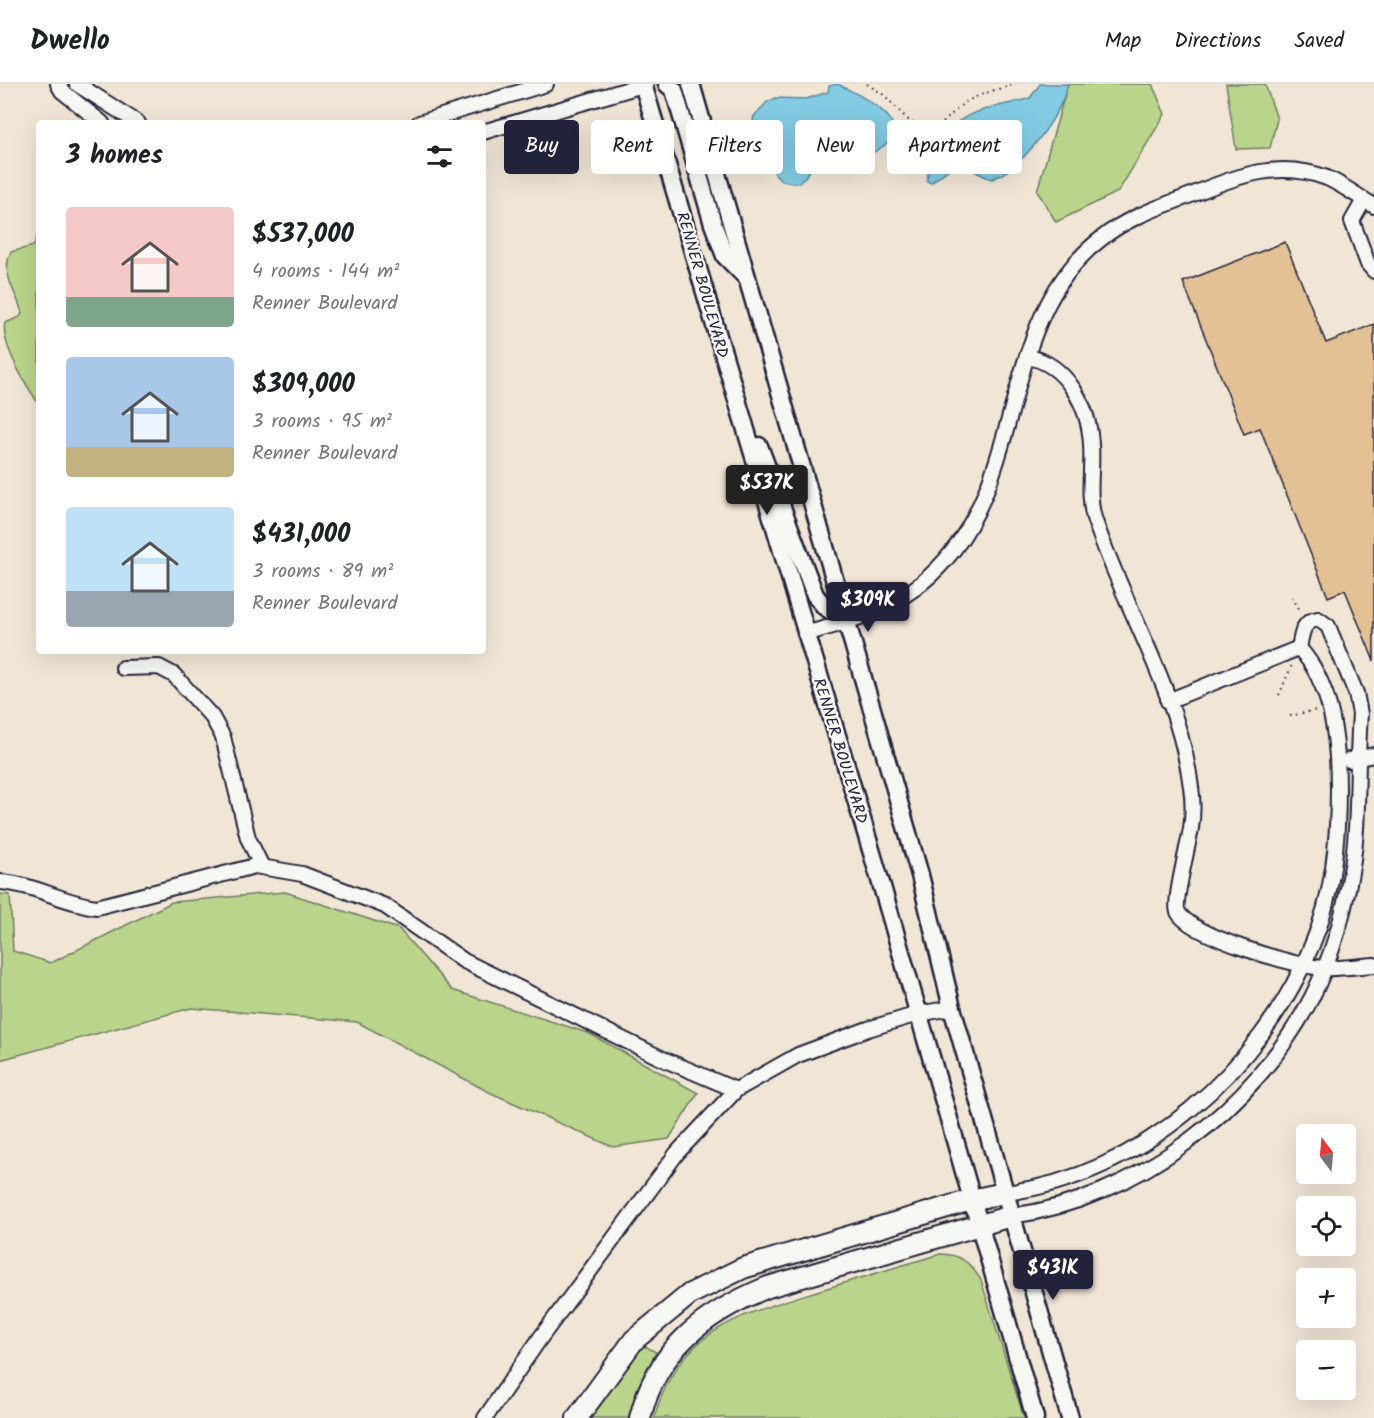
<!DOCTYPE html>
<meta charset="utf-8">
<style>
body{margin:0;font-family:Kalam,sans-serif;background:#f6f6f6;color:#202124;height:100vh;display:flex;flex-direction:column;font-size:22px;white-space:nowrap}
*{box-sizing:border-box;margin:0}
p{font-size:20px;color:#757577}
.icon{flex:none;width:33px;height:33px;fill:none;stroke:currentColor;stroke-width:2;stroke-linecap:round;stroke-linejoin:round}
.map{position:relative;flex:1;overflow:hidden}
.sheet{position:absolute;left:36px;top:36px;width:450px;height:534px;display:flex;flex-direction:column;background:#fff;border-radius:6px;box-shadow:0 6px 24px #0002}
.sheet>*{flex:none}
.top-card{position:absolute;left:504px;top:36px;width:570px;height:54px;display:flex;gap:12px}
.needle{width:39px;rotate:344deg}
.tools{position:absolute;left:1296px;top:1040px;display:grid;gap:12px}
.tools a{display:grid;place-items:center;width:60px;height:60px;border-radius:6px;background:#fff;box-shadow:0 6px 24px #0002;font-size:30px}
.price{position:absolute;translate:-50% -51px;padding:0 14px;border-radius:6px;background:#22223b;color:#fff;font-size:20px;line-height:39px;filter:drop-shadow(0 2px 3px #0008)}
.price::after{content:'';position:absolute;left:50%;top:36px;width:18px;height:14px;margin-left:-9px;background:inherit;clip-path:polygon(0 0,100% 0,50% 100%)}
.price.current{background:#222;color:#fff}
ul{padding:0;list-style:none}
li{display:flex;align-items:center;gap:18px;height:150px;padding:0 30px}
li span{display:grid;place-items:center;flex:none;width:168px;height:120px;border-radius:6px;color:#555}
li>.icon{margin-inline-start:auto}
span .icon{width:72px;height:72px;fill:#fffc;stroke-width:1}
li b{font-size:26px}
h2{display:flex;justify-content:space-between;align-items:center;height:72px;padding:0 30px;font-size:26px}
.tag{padding:0 21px;border-radius:6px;background:#fff;box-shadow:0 6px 24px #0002;font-size:21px;line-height:54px}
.tag.current{background:#22223b;color:#fff}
header{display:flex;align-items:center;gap:36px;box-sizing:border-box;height:84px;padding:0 30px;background:#fff;border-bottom:2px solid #e0e0e0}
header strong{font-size:28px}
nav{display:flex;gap:33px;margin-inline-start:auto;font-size:21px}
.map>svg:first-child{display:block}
.green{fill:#bad48b;stroke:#6e7b63;stroke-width:1.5}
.water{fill:#82cbe3;stroke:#5c87a0;stroke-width:1.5}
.building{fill:#e4c095;stroke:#22223b;stroke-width:1.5}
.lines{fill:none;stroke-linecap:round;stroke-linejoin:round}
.minor-casing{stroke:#22223b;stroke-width:18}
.major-casing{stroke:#22223b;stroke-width:21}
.highway-casing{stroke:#22223b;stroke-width:24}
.path{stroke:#22223b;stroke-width:2;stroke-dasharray:1.5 4.5;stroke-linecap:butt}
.minor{stroke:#f6f6f2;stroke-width:14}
.major{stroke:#f6f6f2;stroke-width:16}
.highway{stroke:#f6f6f2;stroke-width:20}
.labels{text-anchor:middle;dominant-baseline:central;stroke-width:4.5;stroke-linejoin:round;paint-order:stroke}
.street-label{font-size:16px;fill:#22223b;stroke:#f6f6f2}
</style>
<header>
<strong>Dwello</strong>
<nav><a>Map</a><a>Directions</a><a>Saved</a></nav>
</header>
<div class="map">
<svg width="1374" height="1334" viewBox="0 0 1374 1334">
<rect width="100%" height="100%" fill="#f1e6d6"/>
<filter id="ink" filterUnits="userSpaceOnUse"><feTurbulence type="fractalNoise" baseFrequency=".0167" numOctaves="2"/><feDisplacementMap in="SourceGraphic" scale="12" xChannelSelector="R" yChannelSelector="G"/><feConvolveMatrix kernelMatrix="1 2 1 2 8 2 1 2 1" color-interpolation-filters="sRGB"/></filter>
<g filter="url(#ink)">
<!-- green -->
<g class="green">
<polygon points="1068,0 1152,0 1165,30 1118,108 1056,138 1037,107"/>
<polygon points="1226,0 1265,0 1277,35 1270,64 1236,65"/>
<path d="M39 147V320C27 303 0 259 5 239L20 233 22 229C17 208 0 191 11 168L34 162Z"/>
<polygon points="285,808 399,845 452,906 588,949 698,1009 669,1055 613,1063 489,1008 357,938 191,924 0,976 0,810 10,811 13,867 51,879 172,818"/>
<path d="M940 1170C961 1170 970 1179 981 1196L1024 1334H654C679 1246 739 1231 817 1207 858 1195 899 1182 940 1170Z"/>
<polygon points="639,1259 656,1268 637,1305 629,1334 583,1334"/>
</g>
<!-- water -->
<g class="water">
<path d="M838 0C864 13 928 43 870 70 864 68 856 60 850 60 825 57 815 85 799 99 791 99 784 99 777 92 772 88 773 81 770 75 763 60 749 51 754 32L767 18 776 14 806 15 828 8 829 2Z"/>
<path d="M1040 0H1068C1060 32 1024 83 992 95 982 93 965 79 955 82 947 85 938 94 931 99L927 97C926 85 937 78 942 69 946 62 946 54 950 47 963 24 1008 22 1030 14Z"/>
</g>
<!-- building -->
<polygon class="building" points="1285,158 1326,259 1374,240 1374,577 1345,506 1328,513 1260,344 1244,350 1183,198"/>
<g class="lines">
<!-- minor casing -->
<g class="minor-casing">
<g id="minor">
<polyline points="58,0 62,7 102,39"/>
<polyline points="77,0 138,39"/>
<polyline points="419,39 546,0"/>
<polyline points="483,48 646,0"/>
<polyline points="1364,116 1352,137 1368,180 1374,187"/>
<path d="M1028 273C1067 280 1089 323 1091 360 1093 385 1087 409 1094 434 1124 524 1179 608 1191 703 1193 716 1193 731 1191 744 1189 759 1173 819 1178 828 1190 852 1297 883 1324 884 1340 885 1358 882 1374 881"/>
<path d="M805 550C865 533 911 520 952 468 1026 373 1003 229 1102 154 1129 132 1164 122 1196 109 1239 91 1281 76 1327 94 1343 101 1359 113 1374 122"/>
<polyline points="123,584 159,583 174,591 212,633 223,653 248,754 262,783"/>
<polyline points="1168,617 1299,564"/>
<polyline points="1349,676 1374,671"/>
<path d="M0 798C34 800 63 819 97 823L255 782 302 790 385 822 464 877 663 975 736 1006"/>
<path d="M1004 1109C1140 1093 1261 986 1312 861 1333 812 1338 758 1338 705 1338 658 1333 601 1299 564"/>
<path d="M1011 1132C1136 1116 1255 1024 1312 913 1331 875 1344 830 1351 788 1360 738 1356 682 1360 630L1356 609 1328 542 1318 535C1302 537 1302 550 1299 564"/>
<polyline points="485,1334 541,1253 677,1069 736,1006 798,971 868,945 918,930 952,924"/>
</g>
</g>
<!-- major casing -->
<g class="major-casing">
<g id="major">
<polyline points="643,0 883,806 1035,1334"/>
<polyline points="667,0 674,6 713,140 725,172 746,193"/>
<polyline points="691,0 920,791 952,924 1070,1334"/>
<polyline points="759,362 815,511 825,523 847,538"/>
</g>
</g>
<!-- highway casing -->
<g class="highway-casing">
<g id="highway">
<polyline points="577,1334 634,1256 690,1210 743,1184 971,1116 1004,1109"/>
<path d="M640 1334C657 1264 705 1229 768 1203L1011 1132"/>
</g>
</g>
<!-- path -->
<g class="path">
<path d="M867 0 884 11 907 35 928 48C942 44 952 27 966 18 981 9 999 5 1016 0"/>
<polyline points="1292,513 1301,528"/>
<polyline points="1279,611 1292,581"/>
<polyline points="1290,632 1317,626"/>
</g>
<!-- minor -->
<use href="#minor" class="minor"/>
<!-- major -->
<use href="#major" class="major"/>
<!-- highway -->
<use href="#highway" class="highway"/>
</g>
</g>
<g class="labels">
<!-- street labels -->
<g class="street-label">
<text transform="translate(702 201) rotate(74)">RENNER BOULEVARD</text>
<text transform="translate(840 667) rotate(73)">RENNER BOULEVARD</text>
</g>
</g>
</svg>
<div class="tools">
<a><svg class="needle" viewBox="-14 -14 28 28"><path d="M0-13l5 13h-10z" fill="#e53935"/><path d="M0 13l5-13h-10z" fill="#757577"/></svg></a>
<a><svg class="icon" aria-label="locate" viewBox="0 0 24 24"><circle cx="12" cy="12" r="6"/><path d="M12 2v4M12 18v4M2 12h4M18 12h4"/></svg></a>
<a>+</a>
<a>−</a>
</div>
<b class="price current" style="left:767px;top:432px">$537K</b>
<b class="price" style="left:868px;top:549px">$309K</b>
<b class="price" style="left:1053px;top:1217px">$431K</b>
<div class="top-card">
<a class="tag current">Buy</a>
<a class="tag">Rent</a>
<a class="tag">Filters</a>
<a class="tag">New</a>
<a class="tag">Apartment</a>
</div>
<section class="sheet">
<h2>3 homes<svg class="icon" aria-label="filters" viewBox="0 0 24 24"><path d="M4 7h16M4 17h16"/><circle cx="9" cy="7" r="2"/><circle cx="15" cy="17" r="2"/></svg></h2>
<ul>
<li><span style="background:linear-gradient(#f6c9c9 75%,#7fa58c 0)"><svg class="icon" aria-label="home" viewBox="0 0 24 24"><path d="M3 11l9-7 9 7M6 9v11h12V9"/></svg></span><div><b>$537,000</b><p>4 rooms · 144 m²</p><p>Renner Boulevard</p></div></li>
<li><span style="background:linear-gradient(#a9c7e8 75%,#c2b280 0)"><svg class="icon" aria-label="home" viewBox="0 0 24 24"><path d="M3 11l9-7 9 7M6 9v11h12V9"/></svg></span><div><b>$309,000</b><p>3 rooms · 95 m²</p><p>Renner Boulevard</p></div></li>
<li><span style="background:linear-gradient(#bfe0f5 70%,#9aa5b1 0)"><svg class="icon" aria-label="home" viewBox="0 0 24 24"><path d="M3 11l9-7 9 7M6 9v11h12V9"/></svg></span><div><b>$431,000</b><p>3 rooms · 89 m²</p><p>Renner Boulevard</p></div></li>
</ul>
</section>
</div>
